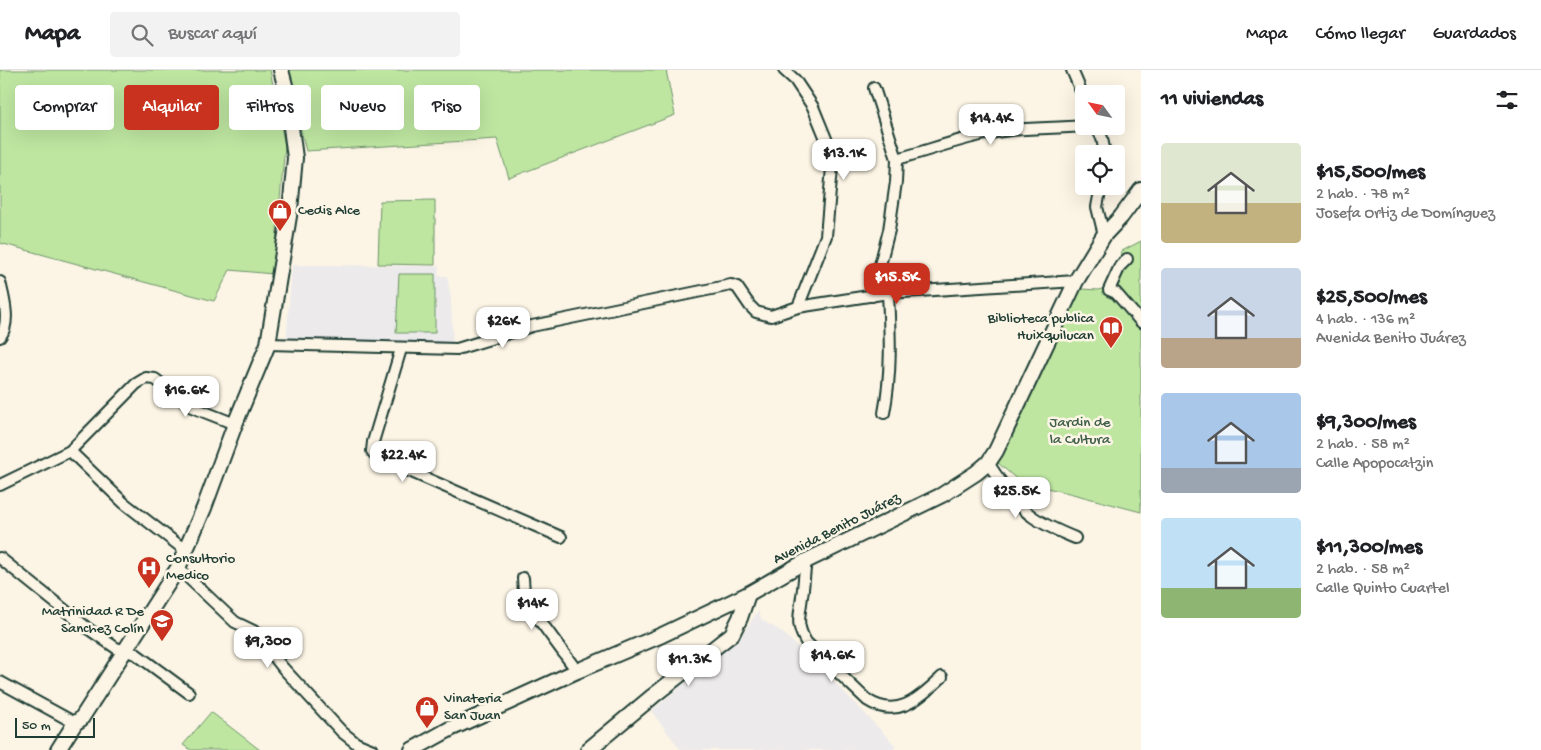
<!DOCTYPE html>
<html lang="es">
<meta charset="utf-8">
<style>
body{margin:0;font-family:"Gochi Hand",sans-serif;background:#f2f2f2;color:#202124;height:100vh;display:flex;flex-direction:column;font-size:19px;white-space:nowrap}
*{box-sizing:border-box;margin:0}
p{font-size:16px;color:#757577}
.icon{flex:none;width:28px;height:28px;fill:none;stroke:currentColor;stroke-width:2;stroke-linecap:round;stroke-linejoin:round}
.map{position:relative;flex:1;overflow:hidden}
.panel{display:flex;flex-direction:column;background:#fff;width:400px}
.panel>*{flex:none}
.guide{position:absolute;left:15px;top:15px;width:475px;height:45px;display:flex;gap:10px}
.needle{width:32px;rotate:303deg}
.buttons{position:absolute;left:1075px;top:15px;display:grid;gap:10px}
.buttons a{display:grid;place-items:center;width:50px;height:50px;border-radius:5px;background:#fff;box-shadow:0 5px 20px #0002;font-size:25px}
.scale{position:absolute;left:15px;bottom:12px;width:80px;box-sizing:border-box;padding-left:5px;border:2px solid #1f3d34;border-top:0;font-size:14px;line-height:18px;white-space:nowrap;color:#1f3d34;-webkit-text-stroke:4px #fcf5e5;paint-order:stroke}
.price{position:absolute;translate:-50% -42px;padding:0 11px;border-radius:10px;background:#fff;color:#222;font-size:16px;line-height:32px;filter:drop-shadow(0 1px 2px #0008)}
.price::after{content:'';position:absolute;left:50%;top:30px;width:15px;height:11px;margin-left:-8px;background:inherit;clip-path:polygon(0 0,100% 0,50% 100%)}
.price.on{background:#c8321e;color:#fff}
ul{padding:0;list-style:none}
li{display:flex;align-items:center;gap:15px;height:125px;padding:0 20px}
li span{display:grid;place-items:center;flex:none;width:140px;height:100px;border-radius:5px;color:#555}
li>.icon{margin-inline-start:auto}
span .icon{width:60px;height:60px;fill:#fffc;stroke-width:1}
li b{font-size:21px}
h2{display:flex;justify-content:space-between;align-items:center;height:60px;padding:0 20px;font-size:21px}
.tag{padding:0 18px;border-radius:5px;background:#fff;box-shadow:0 5px 20px #0002;font-size:18px;line-height:45px}
.tag.on{background:#c8321e;color:#fff}
header{display:flex;align-items:center;gap:30px;box-sizing:border-box;height:70px;padding:0 25px;background:#fff;border-bottom:1px solid #e0e0e0}
header strong{font-size:24px}
nav{display:flex;gap:28px;margin-inline-start:auto;font-size:18px}
.search{width:350px;height:45px;background:#f2f2f2;display:flex;align-items:center;gap:12px;box-sizing:border-box;padding:0 18px;border-radius:5px;color:#757577;font-size:19px}
main{display:flex;flex:1;min-height:0}
.map>svg:first-child{display:block}
.built{fill:#eceaeb}
.green{fill:#bee6a1;stroke:#6e926a}
.lines{fill:none;stroke-linecap:round;stroke-linejoin:round}
.minor-casing{stroke:#1f3d34;stroke-width:14}
.secondary-casing{stroke:#1f3d34;stroke-width:18}
.minor{stroke:#fcf5e5;stroke-width:10}
.secondary{stroke:#fcf5e5;stroke-width:14}
.labels{text-anchor:middle;dominant-baseline:central;stroke-width:5;stroke-linejoin:round;paint-order:stroke}
.poi-label{font-size:15px;fill:#1f3d34;stroke:#fcf5e5;text-anchor:start}
.park-label{font-size:15px;fill:#3f5f4a;stroke:#fcf5e5}
.street-label{font-size:15px;fill:#1f3d34;stroke:#fcf5e5}
</style>
<header>
<strong>Mapa</strong>
<div class="search"><svg class="icon" aria-label="search" viewBox="0 0 24 24"><circle cx="10" cy="10" r="6"/><path d="M15 15l6 6"/></svg>Buscar aquí</div>
<nav><a>Mapa</a><a>Cómo llegar</a><a>Guardados</a></nav>
</header>
<main>
<div class="map">
<svg width="1141" height="680" viewBox="0 0 1141 680">
<rect width="100%" height="100%" fill="#fcf5e5"/>
<filter id="ink" filterUnits="userSpaceOnUse"><feTurbulence type="fractalNoise" baseFrequency=".02" numOctaves="2"/><feDisplacementMap in="SourceGraphic" scale="10" xChannelSelector="R" yChannelSelector="G"/><feConvolveMatrix kernelMatrix="1 2 1 2 8 2 1 2 1" color-interpolation-filters="sRGB"/></filter>
<g filter="url(#ink)">
<!-- built -->
<g class="built">
<polygon points="310,195 439,196 438,206 447,206 451,229 453,276 286,272 292,195"/>
<polygon points="758,541 762,550 782,562 828,605 896,676 893,680 681,680 651,641 742,565"/>
</g>
<!-- green -->
<g class="green">
<polygon points="0,0 270,0 285,76 273,204 230,200 214,231 0,173"/>
<polygon points="286,0 666,0 675,45 509,108 497,69 306,81"/>
<polygon points="435,130 435,195 378,194 380,131"/>
<polygon points="1141,171 1141,442 1069,423 1020,412 997,392 1038,311 1081,219 1099,220 1109,216 1122,181"/>
<polygon points="399,204 435,204 435,263 396,263"/>
<polygon points="211,642 260,680 191,680 183,675"/>
</g>
<g class="lines">
<!-- minor casing -->
<g class="minor-casing">
<g id="minor">
<polyline points="784,0 795,10 813,37 833,86 826,166 798,237"/>
<polyline points="1072,0 1084,28"/>
<polyline points="1096,56 1102,68 1105,84"/>
<path d="M897 89C934 79 972 64 1010 60 1035 58 1059 58 1084 56"/>
<polyline points="1101,116 1097,137 1104,165"/>
<polyline points="1127,189 1120,196 1109,220 1116,223 1141,252"/>
<path d="M0 212C4 229 11 253 0 267"/>
<polyline points="872,226 889,160 896,112 897,89 874,18"/>
<polyline points="268,274 457,279 532,256 731,215 737,217 750,236 756,242 771,246 798,237 888,223 1076,211"/>
<polyline points="401,279 373,372 372,381 377,387 561,467"/>
<path d="M884 343C892 302 890 265 888 223"/>
<polyline points="70,381 124,433 185,480"/>
<path d="M988 393C1000 410 1015 435 1033 447 1046 456 1061 462 1075 468"/>
<polyline points="0,415 70,381 136,314 146,308 155,309 192,337 235,354"/>
<polyline points="0,488 87,558 116,578 136,584 189,623"/>
<path d="M806 491C804 503 804 515 802 526 800 546 795 553 806 572L867 630C898 650 919 628 942 607"/>
<polyline points="178,498 235,552 260,564 265,569 268,579 283,598 342,662 356,673 373,680"/>
<polyline points="523,508 524,523 535,544 577,601"/>
<polyline points="0,612 75,653"/>
</g>
</g>
<!-- secondary casing -->
<g class="secondary-casing">
<g id="secondary">
<polyline points="58,680 75,653 81,649 178,498 204,438 235,354 268,274 290,140 295,88 286,19 281,0"/>
<polyline points="412,680 450,659 577,601 662,565 748,524 806,491 942,425 976,403 988,393 996,381 1076,211 1104,165 1121,147 1141,120"/>
<polyline points="588,680 653,626 732,564 740,548 748,524"/>
</g>
</g>
<!-- minor -->
<use href="#minor" class="minor"/>
<!-- secondary -->
<use href="#secondary" class="secondary"/>
</g>
</g>
<!-- icons -->
<defs>
<g id="shop-pin" transform="scale(1.25)"><path d="M0 17L-7.5 6A9.5 9.5 0 1 1 7.5 6Z" fill="#c8321e" stroke="#fcf5e5"/><path d="M-5-2.5h2.3a2.7 3.5 0 0 1 5.4 0H5L5.5 6h-11ZM-1.5-2.5h3a1.5 2.3 0 0 0-3 0Z" fill="#fff"/></g>
<g id="library-pin" transform="scale(1.25)"><path d="M0 17L-7.5 6A9.5 9.5 0 1 1 7.5 6Z" fill="#c8321e" stroke="#fcf5e5"/><path d="M-6-4Q-3-5.5-.7-3.5V5Q-3 3-6 4ZM6-4Q3-5.5 .7-3.5V5Q3 3 6 4Z" fill="#fff"/></g>
<g id="hospital-pin" transform="scale(1.25)"><path d="M0 17L-7.5 6A9.5 9.5 0 1 1 7.5 6Z" fill="#c8321e" stroke="#fcf5e5"/><path d="M-5-5h3v3.5h4V-5h3V5h-3V1.5h-4V5h-3Z" fill="#fff"/></g>
<g id="school-pin" transform="scale(1.25)"><path d="M0 17L-7.5 6A9.5 9.5 0 1 1 7.5 6Z" fill="#c8321e" stroke="#fcf5e5"/><path d="M0-5L7-2L0 1L-7-2ZM-4 1L0 2.5L4 1V4Q0 6-4 4Z" fill="#fff"/></g>
</defs>
<g fill-rule="evenodd">
<use href="#shop-pin" x="280" y="141"/>
<use href="#library-pin" x="1111" y="258"/>
<use href="#hospital-pin" x="149" y="498"/>
<use href="#school-pin" x="162" y="551"/>
<use href="#shop-pin" x="427" y="638"/>
</g>
<g class="labels">
<!-- poi labels -->
<g class="poi-label">
<text x="298" y="141">Cedis Alce</text>
<text x="1094" y="249" text-anchor="end">Biblioteca publica<tspan x="1094" dy="17">Huixquilucan</tspan></text>
<text x="166" y="489">Consultorio<tspan x="166" dy="17">Medico</tspan></text>
<text x="144" y="542" text-anchor="end">Matrinidad R De<tspan x="144" dy="17">Sanchez Colín</tspan></text>
<text x="444" y="629">Vinateria<tspan x="444" dy="17">San Juan</tspan></text>
</g>
<!-- park labels -->
<g class="park-label">
<text x="1080" y="353">Jardin de<tspan x="1080" dy="17">la Cultura</tspan></text>
</g>
<!-- street labels -->
<g class="street-label">
<text transform="translate(837 459) rotate(-27)">Avenida Benito Juárez</text>
</g>
</g>
</svg>
<div class="buttons">
<a><svg class="needle" viewBox="-14 -14 28 28"><path d="M0-13l5 13h-10z" fill="#e53935"/><path d="M0 13l5-13h-10z" fill="#757577"/></svg></a>
<a><svg class="icon" aria-label="locate" viewBox="0 0 24 24"><circle cx="12" cy="12" r="6"/><path d="M12 2v4M12 18v4M2 12h4M18 12h4"/></svg></a>
</div>
<div class="scale">50 m</div>
<b class="price" style="left:991px;top:76px">$14.4K</b>
<b class="price" style="left:844px;top:111px">$13.1K</b>
<b class="price on" style="left:897px;top:235px">$15.5K</b>
<b class="price" style="left:503px;top:279px">$26K</b>
<b class="price" style="left:186px;top:348px">$16.6K</b>
<b class="price" style="left:403px;top:413px">$22.4K</b>
<b class="price" style="left:1016px;top:449px">$25.5K</b>
<b class="price" style="left:532px;top:561px">$14K</b>
<b class="price" style="left:268px;top:599px">$9,300</b>
<b class="price" style="left:832px;top:613px">$14.6K</b>
<b class="price" style="left:689px;top:617px">$11.3K</b>
<div class="guide">
<a class="tag">Comprar</a>
<a class="tag on">Alquilar</a>
<a class="tag">Filtros</a>
<a class="tag">Nuevo</a>
<a class="tag">Piso</a>
</div>
</div>
<section class="panel">
<h2>11 viviendas<svg class="icon" aria-label="filters" viewBox="0 0 24 24"><path d="M4 7h16M4 17h16"/><circle cx="9" cy="7" r="2"/><circle cx="15" cy="17" r="2"/></svg></h2>
<ul>
<li><span style="background:linear-gradient(#dfe7d0 60%,#c2b280 0)"><svg class="icon" aria-label="home" viewBox="0 0 24 24"><path d="M3 11l9-7 9 7M6 9v11h12V9"/></svg></span><div><b>$15,500/mes</b><p>2 hab. · 78 m²</p><p>Josefa Ortiz de Domínguez</p></div></li>
<li><span style="background:linear-gradient(#c9d6e8 70%,#b9a48a 0)"><svg class="icon" aria-label="home" viewBox="0 0 24 24"><path d="M3 11l9-7 9 7M6 9v11h12V9"/></svg></span><div><b>$25,500/mes</b><p>4 hab. · 136 m²</p><p>Avenida Benito Juárez</p></div></li>
<li><span style="background:linear-gradient(#a9c7e8 75%,#9aa5b1 0)"><svg class="icon" aria-label="home" viewBox="0 0 24 24"><path d="M3 11l9-7 9 7M6 9v11h12V9"/></svg></span><div><b>$9,300/mes</b><p>2 hab. · 58 m²</p><p>Calle Apopocatzin</p></div></li>
<li><span style="background:linear-gradient(#bfe0f5 70%,#8fb573 0)"><svg class="icon" aria-label="home" viewBox="0 0 24 24"><path d="M3 11l9-7 9 7M6 9v11h12V9"/></svg></span><div><b>$11,300/mes</b><p>2 hab. · 58 m²</p><p>Calle Quinto Cuartel</p></div></li>
</ul>
</section>
</main>
